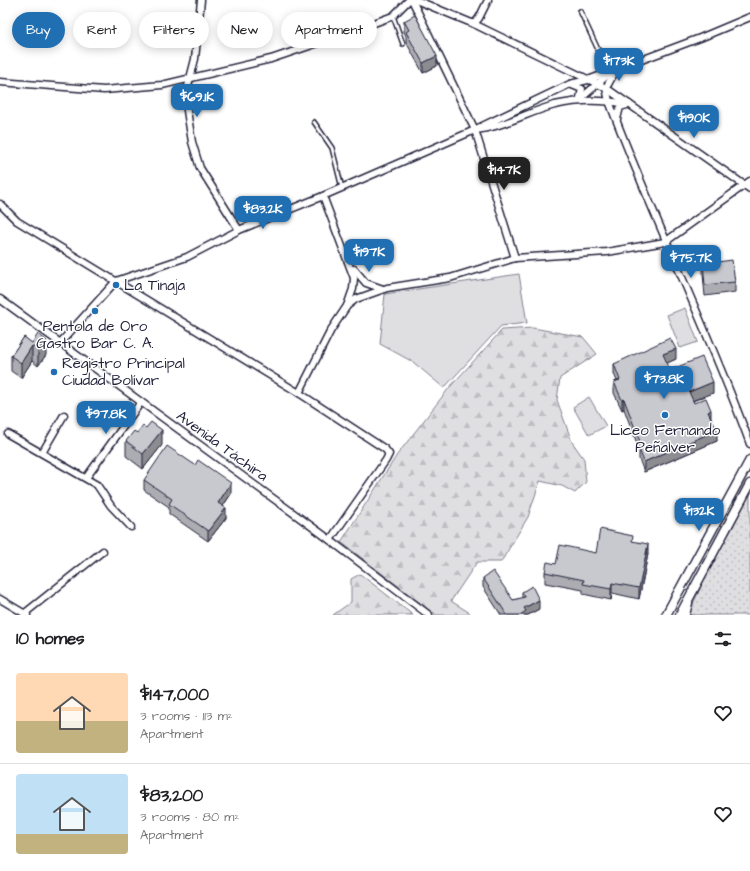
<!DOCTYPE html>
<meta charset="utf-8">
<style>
body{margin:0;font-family:"Architects Daughter",sans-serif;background:#f2f2f2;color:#202124;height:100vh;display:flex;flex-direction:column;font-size:15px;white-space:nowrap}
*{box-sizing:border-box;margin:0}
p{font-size:13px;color:#757577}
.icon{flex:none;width:22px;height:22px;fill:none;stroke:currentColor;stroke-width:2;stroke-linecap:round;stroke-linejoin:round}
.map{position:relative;height:615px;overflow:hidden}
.panel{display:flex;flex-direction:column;background:#fff;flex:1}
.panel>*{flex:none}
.banner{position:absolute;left:12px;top:12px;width:400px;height:36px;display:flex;gap:8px}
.price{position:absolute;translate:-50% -34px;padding:0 9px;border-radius:8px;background:#1f6fb2;color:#fff;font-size:13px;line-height:26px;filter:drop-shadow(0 1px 2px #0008)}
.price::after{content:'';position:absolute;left:50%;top:24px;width:12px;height:9px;margin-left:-6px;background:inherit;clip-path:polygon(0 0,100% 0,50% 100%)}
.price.active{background:#222;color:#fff}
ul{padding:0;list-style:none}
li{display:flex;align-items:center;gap:12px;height:100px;padding:0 16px}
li+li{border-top:1px solid #e0e0e0}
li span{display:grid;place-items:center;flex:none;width:112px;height:80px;border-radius:4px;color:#555}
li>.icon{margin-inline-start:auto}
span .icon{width:48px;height:48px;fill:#fffc;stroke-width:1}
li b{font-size:17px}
h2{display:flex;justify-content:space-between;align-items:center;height:48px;padding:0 16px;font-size:17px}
.chip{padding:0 14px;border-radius:18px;background:#fff;box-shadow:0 2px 10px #0003;font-size:14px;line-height:36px}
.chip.active{background:#1f6fb2;color:#fff}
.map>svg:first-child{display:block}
.grass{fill:#dfdfe2;stroke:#80808e}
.forest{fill:url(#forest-firs);stroke:#80808e}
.park{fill:url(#park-dots);stroke:#80808e}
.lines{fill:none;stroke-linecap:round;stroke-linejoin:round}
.lane-casing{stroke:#22223b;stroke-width:6}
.street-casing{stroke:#22223b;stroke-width:9}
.secondary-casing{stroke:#22223b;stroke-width:11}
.lane{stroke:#fff;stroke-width:3}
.street{stroke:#fff;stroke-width:6}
.secondary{stroke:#fff;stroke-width:8}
.wall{fill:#acacb2;stroke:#22223b}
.shaded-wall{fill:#8c8c91;stroke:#22223b}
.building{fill:#c8c8cf;stroke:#22223b}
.poi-dot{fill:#1f6fb2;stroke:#fff;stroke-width:1.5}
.labels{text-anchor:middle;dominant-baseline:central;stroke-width:3;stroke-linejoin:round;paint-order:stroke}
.poi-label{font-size:15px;fill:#22223b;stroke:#fff;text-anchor:start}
.street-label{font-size:15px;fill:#22223b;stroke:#fff}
</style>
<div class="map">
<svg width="750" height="615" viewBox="0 0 750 615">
<defs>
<pattern id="forest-firs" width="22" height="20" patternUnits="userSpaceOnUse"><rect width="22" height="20" fill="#dfdfe2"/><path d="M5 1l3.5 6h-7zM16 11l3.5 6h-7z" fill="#bfbfc3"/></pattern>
<pattern id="park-dots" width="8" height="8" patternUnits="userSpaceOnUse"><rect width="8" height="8" fill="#dfdfe2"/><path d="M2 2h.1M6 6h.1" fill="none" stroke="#bfbfc3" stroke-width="1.8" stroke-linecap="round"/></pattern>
</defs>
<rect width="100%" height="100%" fill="#fff"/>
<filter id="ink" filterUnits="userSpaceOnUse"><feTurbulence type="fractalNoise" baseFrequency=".025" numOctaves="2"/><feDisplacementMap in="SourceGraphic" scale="8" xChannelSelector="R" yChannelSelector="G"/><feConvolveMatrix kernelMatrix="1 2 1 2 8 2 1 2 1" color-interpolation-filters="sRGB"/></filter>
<g filter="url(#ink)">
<!-- grass -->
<g class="grass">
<polygon points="519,274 527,323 501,326 444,388 413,362 380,344 385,294"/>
<polygon points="685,308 698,342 680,348 667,315"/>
<polygon points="589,397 606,426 589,435 573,407"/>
</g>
<!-- forest -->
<g class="forest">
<polygon points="533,328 583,337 597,354 560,378 557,400 572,442 584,459 586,482 575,493 562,486 540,481 528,517 501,562 477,562 451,601 470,613 469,615 436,615 341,542 397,455 449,388 502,330"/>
<polygon points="360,574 413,615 333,615 351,602 351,579"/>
</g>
<!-- park -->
<polygon class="park" points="750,483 750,615 688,615 737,507"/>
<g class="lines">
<!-- lane casing -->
<g class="lane-casing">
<g id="lane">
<polyline points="580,11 608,71"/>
<polyline points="393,16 403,44"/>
<polyline points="314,122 332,148 342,188"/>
</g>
</g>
<!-- street casing -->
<g class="street-casing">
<g id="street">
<polyline points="201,0 195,59 185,98 192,142 200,168 239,230"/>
<polyline points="412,0 475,130 515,258"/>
<polyline points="416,0 474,24 606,88 750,189"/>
<polyline points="474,24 479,18 488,0"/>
<path d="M617 68 606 88 609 101C652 217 708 328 750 444"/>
<polyline points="0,82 104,90 162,85 271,59 339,36 393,16 409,0"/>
<polyline points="572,85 582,89 580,98"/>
<polyline points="578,101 611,72"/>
<polyline points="617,119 620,107 627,105"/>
<polyline points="476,129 570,84 588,80 700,38 750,17"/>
<polyline points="323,196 354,278 353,289 347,306"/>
<polyline points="0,204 17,221 299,393 385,449 389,454 386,460 330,540"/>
<polyline points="354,269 366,283 383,289"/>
<polyline points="0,299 322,534 429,615"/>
<path d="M60 343 116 281 187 257 239 230 323 196 475 130C503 127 528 112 555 105 582 99 602 100 629 104"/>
<polyline points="299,393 331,330 347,306 356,299 387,288 450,278 515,258 607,252 665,242 750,181"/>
<polyline points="8,434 97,485 111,506 131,527"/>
<polyline points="42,453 64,415"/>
<polyline points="86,478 141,402"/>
<polyline points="0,599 27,615"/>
<polyline points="25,613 103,551"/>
<polyline points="686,615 689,603"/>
</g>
</g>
<!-- secondary casing -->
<g class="secondary-casing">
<g id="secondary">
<polyline points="666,615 750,460"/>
<polyline points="680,615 750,484"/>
</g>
</g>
<!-- lane -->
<use href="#lane" class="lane"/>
<!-- street -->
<use href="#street" class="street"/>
<!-- secondary -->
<use href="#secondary" class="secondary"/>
</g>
<!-- wall -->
<g class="wall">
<polygon points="404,21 437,66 423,73 406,42 406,36 404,32"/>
<polygon points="703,264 735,282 735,292 705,296 703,274"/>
<polygon points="24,337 46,355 38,366 32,361 21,378 11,371 11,356"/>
<polygon points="676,359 667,363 670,370 713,393 693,401 694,403 711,417 717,441 644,472 639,459 639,449 624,409 622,410 614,393 614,382 617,381 614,374 614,364"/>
<polygon points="137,433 162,445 143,469 126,456 126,441"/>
<polygon points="144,480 231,494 223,506 226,518 208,541 169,514 169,507 144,490"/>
<polygon points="633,541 648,554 639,599 612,593 611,600 583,594 583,590 545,583 545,572 556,564 596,553"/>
<polygon points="483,578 513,600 522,598 522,592 539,609 528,615 501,615 483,587"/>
</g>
<!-- shaded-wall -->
<g class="shaded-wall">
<polygon points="437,56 437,66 423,73 423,63"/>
<polygon points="46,340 46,355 38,366 38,350"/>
<polygon points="32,346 32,361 21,378 21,363"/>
<polygon points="676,349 676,359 663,365 663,354"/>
<polygon points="713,382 713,393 689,402 689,392"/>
<polygon points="624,399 624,409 622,410 622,400"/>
<polygon points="711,410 711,421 708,412"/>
<polygon points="162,430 162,445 143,469 143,454"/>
<polygon points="717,430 717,441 644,472 644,462"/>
<polygon points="231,483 231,494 218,513 218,503"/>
<polygon points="226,508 226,518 208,541 208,531"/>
<polygon points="648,544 648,554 639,599 639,588"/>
<polygon points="612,583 612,593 611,600 611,589"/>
<polygon points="539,600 539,609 528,615 520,615 524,608"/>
</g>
<!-- building -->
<g class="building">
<polygon points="415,15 437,56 423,63 406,32 409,30 404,21"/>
<polygon points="732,260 735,282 705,285 703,264"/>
<polygon points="38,334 46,340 38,350 32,346 21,363 11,356 24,337 32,343"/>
<polygon points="670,338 676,349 663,354 670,370 702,357 713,382 689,392 694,403 706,398 711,410 708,412 717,430 644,462 639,449 642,447 624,399 622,400 614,382 620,380 614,364"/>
<polygon points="151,422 162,430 143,454 126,441 134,431 137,433 143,425 146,428"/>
<polygon points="167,446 195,465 198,460 231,483 218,503 226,508 208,531 169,504 172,499 144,480"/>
<polygon points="600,529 633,536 632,541 648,544 639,588 612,583 611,589 583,584 584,580 545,572 547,562 556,564 560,545 596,553"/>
<polygon points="493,571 513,600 525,597 522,592 532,586 539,600 524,608 526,611 520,615 507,615 483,578"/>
</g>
</g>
<!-- markers -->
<g class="poi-dot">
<circle cx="116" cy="285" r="4"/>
<circle cx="95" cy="311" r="4"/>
<circle cx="54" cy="372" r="4"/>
<circle cx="665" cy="415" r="4"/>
</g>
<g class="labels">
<!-- poi labels -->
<g class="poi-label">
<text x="124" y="285">La Tinaja</text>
<text x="95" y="326" text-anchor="middle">Pentola de Oro<tspan x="95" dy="17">Gastro Bar C. A.</tspan></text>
<text x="62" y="363">Registro Principal<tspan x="62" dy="17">Ciudad Bolívar</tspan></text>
<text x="665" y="430" text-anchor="middle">Liceo Fernando<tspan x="665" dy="17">Peñalver</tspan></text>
</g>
<!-- street labels -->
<g class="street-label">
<text transform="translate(222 446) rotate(36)">Avenida Táchira</text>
</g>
</g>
</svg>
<b class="price" style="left:619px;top:82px">$173K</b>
<b class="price" style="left:197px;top:118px">$69.1K</b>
<b class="price" style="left:694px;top:139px">$190K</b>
<b class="price active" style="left:504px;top:191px">$147K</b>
<b class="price" style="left:263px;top:230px">$83.2K</b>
<b class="price" style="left:369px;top:273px">$197K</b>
<b class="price" style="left:691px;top:279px">$75.7K</b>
<b class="price" style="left:664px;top:400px">$73.8K</b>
<b class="price" style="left:106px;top:435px">$97.8K</b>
<b class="price" style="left:699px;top:532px">$132K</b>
<div class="banner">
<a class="chip active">Buy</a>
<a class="chip">Rent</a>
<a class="chip">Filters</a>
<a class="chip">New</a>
<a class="chip">Apartment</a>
</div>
</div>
<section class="panel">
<h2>10 homes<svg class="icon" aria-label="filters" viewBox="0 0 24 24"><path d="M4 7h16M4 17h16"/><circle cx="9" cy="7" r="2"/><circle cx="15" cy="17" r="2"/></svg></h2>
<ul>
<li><span style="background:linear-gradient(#ffd9b3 60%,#c2b280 0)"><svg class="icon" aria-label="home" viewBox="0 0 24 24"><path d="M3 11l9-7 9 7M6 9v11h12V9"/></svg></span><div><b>$147,000</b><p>3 rooms · 113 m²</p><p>Apartment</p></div><svg class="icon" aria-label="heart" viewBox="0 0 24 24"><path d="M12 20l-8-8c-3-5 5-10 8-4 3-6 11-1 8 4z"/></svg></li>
<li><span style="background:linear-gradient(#bfe0f5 75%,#c2b280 0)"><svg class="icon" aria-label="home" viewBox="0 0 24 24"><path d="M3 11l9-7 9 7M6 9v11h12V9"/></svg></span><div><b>$83,200</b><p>3 rooms · 80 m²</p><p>Apartment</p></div><svg class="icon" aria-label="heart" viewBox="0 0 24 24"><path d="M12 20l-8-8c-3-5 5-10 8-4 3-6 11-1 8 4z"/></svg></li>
</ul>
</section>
